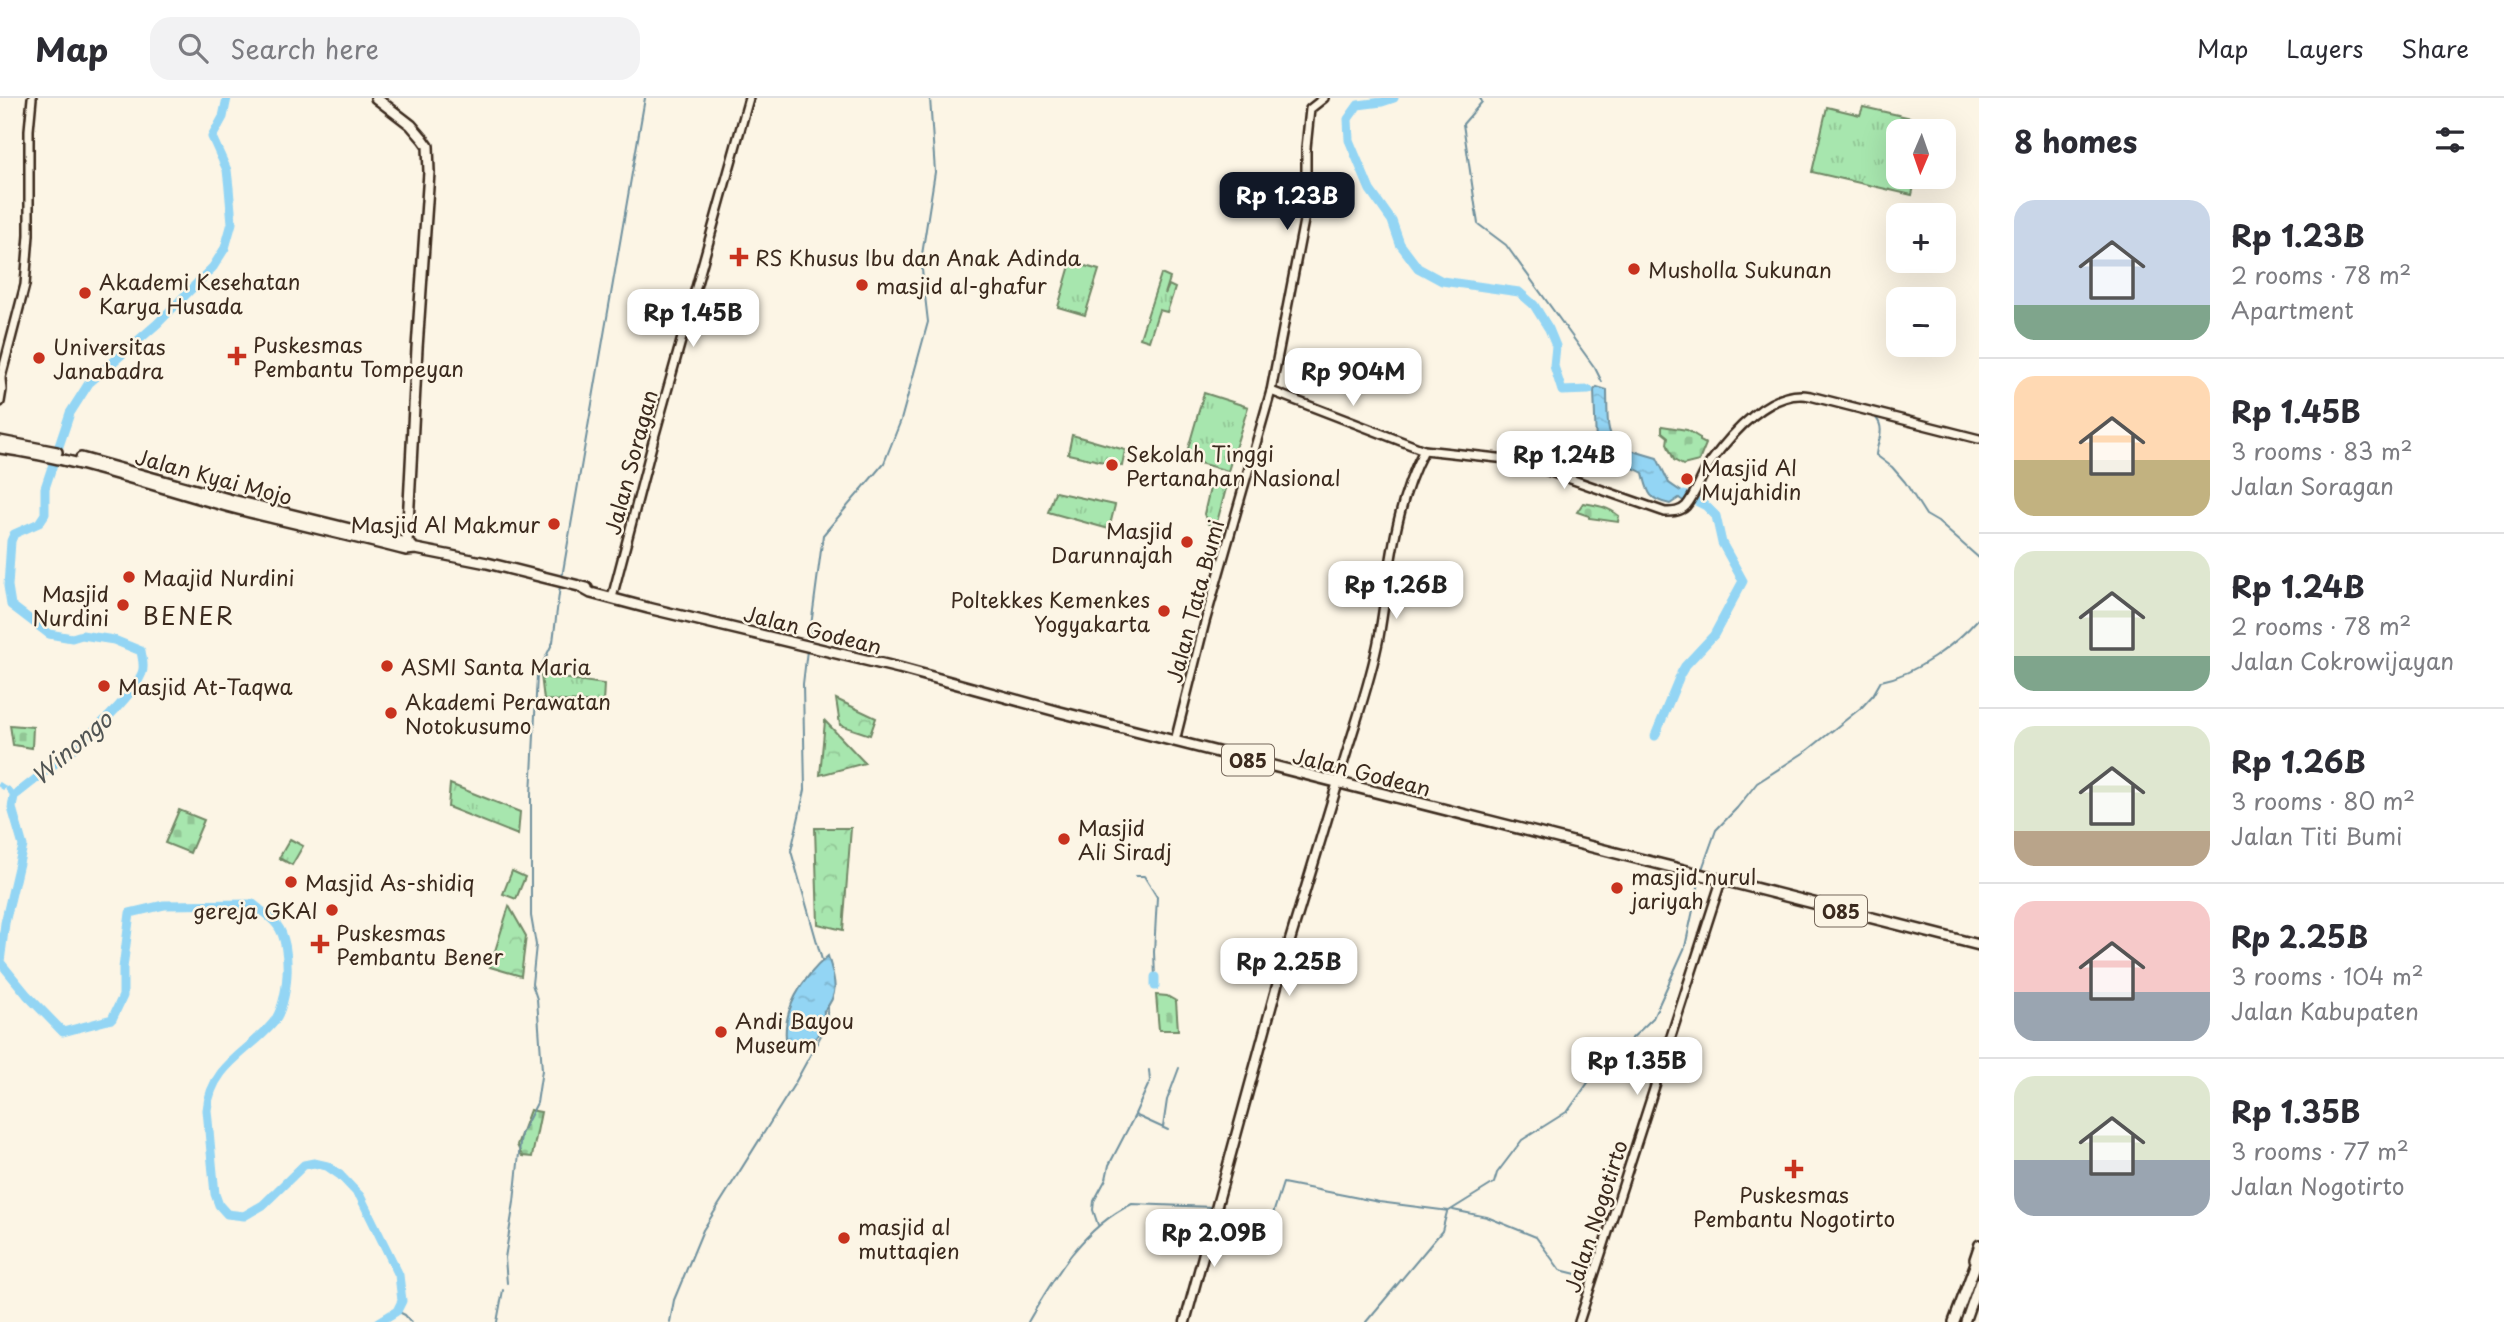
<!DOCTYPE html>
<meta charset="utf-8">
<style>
body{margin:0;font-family:"Playpen Sans",sans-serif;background:#f2f2f3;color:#2b2b33;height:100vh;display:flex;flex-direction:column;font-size:26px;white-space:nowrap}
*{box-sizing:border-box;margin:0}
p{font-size:23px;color:#7c7c81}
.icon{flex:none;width:38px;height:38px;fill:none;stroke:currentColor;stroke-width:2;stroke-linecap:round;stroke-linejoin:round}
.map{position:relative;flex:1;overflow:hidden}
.details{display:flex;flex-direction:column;background:#fff;width:525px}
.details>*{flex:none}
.needle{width:46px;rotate:182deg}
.controls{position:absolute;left:1886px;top:21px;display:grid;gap:14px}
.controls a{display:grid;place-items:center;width:70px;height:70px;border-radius:14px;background:#fff;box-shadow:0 7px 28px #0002;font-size:35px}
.price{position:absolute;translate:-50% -60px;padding:0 16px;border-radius:14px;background:#fff;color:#222;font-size:23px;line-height:46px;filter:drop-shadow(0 2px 4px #0008)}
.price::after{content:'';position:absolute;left:50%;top:42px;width:21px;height:16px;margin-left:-10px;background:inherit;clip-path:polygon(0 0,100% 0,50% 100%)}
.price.on{background:#111827;color:#fff}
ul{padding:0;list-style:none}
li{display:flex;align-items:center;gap:21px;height:175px;padding:0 35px}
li+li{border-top:2px solid #e1e1e2}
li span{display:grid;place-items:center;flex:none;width:196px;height:140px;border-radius:21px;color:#555}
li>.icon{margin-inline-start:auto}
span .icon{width:84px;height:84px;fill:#fffc;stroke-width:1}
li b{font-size:30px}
h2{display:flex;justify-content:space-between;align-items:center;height:84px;padding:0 35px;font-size:30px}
header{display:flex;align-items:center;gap:42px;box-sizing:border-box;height:98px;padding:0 35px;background:#fff;border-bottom:2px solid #e1e1e2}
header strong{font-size:33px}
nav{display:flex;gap:38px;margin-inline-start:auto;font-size:24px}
.search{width:490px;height:63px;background:#f2f2f3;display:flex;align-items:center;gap:18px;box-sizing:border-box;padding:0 24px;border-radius:21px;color:#7c7c81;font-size:26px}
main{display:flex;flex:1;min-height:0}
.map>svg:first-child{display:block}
.grass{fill:url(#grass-tufts);stroke:#718866;stroke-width:2}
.forest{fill:url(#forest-crowns);stroke:#718866;stroke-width:2}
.cemetery{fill:url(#cemetery-stones);stroke:#718866;stroke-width:2}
.garden{fill:#a7e6ae;stroke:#718866;stroke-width:2}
.water{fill:url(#water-ripples);stroke:#70919e;stroke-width:2}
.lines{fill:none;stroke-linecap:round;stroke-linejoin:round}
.stream{stroke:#70919e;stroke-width:2}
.canal{stroke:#93d5f4;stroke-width:5}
.river{stroke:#93d5f4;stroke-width:9}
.tertiary-casing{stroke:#3b2a1e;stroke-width:12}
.secondary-casing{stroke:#3b2a1e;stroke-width:13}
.primary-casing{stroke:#3b2a1e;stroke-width:14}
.trunk-casing{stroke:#3b2a1e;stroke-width:14}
.tertiary{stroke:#fcf5e5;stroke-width:7}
.secondary{stroke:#fcf5e5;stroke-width:8}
.primary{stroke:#fcf5e5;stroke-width:9}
.trunk{stroke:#fcf5e5;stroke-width:9}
.poi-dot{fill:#c8321e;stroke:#fcf5e5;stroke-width:2.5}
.labels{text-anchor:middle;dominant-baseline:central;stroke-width:5;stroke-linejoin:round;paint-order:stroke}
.shield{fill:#fcf5e5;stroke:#75675a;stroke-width:2}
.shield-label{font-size:19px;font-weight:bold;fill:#3b2a1e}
.poi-label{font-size:21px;fill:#3b2a1e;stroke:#fcf5e5;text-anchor:start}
.street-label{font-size:21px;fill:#3b2a1e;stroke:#fcf5e5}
.water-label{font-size:23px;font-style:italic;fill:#515554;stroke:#fcf5e5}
.quarter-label{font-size:24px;letter-spacing:2px;fill:#3b2a1e;stroke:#fcf5e5}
</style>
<header>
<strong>Map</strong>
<div class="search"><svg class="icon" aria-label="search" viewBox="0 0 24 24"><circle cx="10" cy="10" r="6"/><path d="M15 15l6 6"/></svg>Search here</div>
<nav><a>Map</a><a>Layers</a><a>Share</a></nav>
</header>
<main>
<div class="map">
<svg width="1979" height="1224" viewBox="0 0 1979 1224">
<defs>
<pattern id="grass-tufts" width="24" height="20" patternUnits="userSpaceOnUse" patternTransform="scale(1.75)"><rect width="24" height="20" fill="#a7e6ae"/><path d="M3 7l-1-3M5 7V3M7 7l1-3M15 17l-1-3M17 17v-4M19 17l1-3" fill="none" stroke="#91c595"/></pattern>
<pattern id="forest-crowns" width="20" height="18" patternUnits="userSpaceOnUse" patternTransform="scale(1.75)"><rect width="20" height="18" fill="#a7e6ae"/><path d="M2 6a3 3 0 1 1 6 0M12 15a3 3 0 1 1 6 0" fill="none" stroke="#91c595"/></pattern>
<pattern id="cemetery-stones" width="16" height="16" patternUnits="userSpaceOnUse" patternTransform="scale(1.75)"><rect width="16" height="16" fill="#a7e6ae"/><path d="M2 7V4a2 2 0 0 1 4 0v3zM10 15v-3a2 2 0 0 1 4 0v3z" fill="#91c595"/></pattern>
<pattern id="water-ripples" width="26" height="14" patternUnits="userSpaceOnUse" patternTransform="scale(1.75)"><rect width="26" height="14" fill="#93d5f4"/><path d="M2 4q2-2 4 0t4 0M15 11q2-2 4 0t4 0" fill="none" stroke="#80b7d1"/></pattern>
</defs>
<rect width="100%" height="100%" fill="#fcf5e5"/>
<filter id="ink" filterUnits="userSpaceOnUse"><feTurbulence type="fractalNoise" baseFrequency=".0143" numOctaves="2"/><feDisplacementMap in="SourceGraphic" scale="14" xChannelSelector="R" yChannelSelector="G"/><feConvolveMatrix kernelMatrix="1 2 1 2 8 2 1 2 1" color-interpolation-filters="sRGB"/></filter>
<g filter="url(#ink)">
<!-- grass -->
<g class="grass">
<polygon points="1827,9 1860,17 1863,9 1929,24 1927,33 1899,33 1899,79 1916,79 1912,97 1812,74"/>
<polygon points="1071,164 1099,172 1085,217 1058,209"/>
<polygon points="1161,176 1170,180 1165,196 1169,187 1175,190 1167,214 1159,212 1149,243 1140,240"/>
<polygon points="1204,295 1248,309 1228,373 1185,361"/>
<polygon points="1072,337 1125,352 1122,368 1068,356"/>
<polygon points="1218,384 1227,387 1216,428 1208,426 1204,416 1210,390"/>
<polygon points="1055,394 1115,407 1109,431 1048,414"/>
<polygon points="541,577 604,586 603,605 544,602"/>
<polygon points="450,686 520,714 518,737 448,709"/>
<polygon points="290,741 303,748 292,767 279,760"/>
</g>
<!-- forest -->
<g class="forest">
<polygon points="836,601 876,620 870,637 840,627"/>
<polygon points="825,623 865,665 820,677"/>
<polygon points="815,730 851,730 843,832 818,826"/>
<polygon points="509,808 526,838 521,878 490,869"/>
</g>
<!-- cemetery -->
<g class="cemetery">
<polygon points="1662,328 1687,332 1700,340 1700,343 1706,346 1699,363 1683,367 1674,362 1667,346 1668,339 1662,334"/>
<path d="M1583 405C1596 407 1609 409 1619 418L1618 424 1589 420V418L1577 414Z"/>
<polygon points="10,627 33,629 32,650 13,647"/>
<polygon points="179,712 204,722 190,755 165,745"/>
<polygon points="1156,897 1167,898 1176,903 1178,932 1159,932"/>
<polygon points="530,1012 541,1014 532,1059 522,1058 517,1047"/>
</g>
<!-- garden -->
<polygon class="garden" points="512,773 525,779 516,801 503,796"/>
<!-- water -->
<g class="water">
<path d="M1597 289 1607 292C1608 344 1604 345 1657 360L1669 385 1692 401 1685 404 1679 400 1670 406C1648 401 1648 395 1643 375 1628 365 1602 365 1596 347L1594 292Z"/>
<path d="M828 858C834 880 841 894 824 913L823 929 809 950 787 948C780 913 803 879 828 858Z"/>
</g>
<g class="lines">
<!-- stream -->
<g class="stream">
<polyline points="1480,0 1482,4 1463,26 1478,126 1506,147 1595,270 1602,284"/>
<path d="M1876 320C1886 331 1877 344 1876 357L1892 369 1905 384 1926 417 1938 424 1979 460"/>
<polyline points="562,479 645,0"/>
<polyline points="809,543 823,437 884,365 901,322 928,224 921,163 935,74 930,0"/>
<polyline points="807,552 803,586 805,692 791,753 822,862"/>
<path d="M1701 774 1716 732 1737 710 1757 685 1808 652 1862 609 1873 597 1881 583C1917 576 1955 547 1979 520"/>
<polyline points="1136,778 1144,778 1157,799 1154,854 1155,879"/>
<polyline points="1135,1016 1150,983 1149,972"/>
<polyline points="1163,1029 1167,1002 1179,970"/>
<polyline points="1218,1110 1272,1119 1283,1085 1379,1104 1449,1113 1494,1085 1497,1075 1522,1042 1568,1013 1592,979 1653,920 1685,849 1700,780"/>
<polyline points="1453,1112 1487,1119 1536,1139 1560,1172 1580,1177"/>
<polyline points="1098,1127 1093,1112 1094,1103 1106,1081 1109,1067 1135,1017 1168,1032"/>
<polyline points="507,1185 505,1160 514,1104 521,1036 537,1005 542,972 537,901 532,886 536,847 531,818 531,697 537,577 553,544 560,488"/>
<polyline points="397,1213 405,1217 411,1224"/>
<polyline points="497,1224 503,1192"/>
<polyline points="670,1224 674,1202 703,1132 795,985 825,930 828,908"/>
<path d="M1028 1224C1054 1179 1083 1129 1132 1106L1213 1109"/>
<polyline points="1366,1224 1442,1133 1447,1114"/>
</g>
<!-- canal -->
<g class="canal">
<polyline points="0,687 3,689"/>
<polyline points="8,691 14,698"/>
</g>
<!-- river -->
<g class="river">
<path d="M227 0 223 19 212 39 227 72 229 90 232 125 225 150 213 169 157 226 89 285 70 315 45 390V416L39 425 14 436 11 443 8 488 11 507 49 536 72 540 82 537 114 542 141 553C142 560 145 568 142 575 127 612 47 672 14 698L12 710 23 748 5 825 0 864 27 897 63 934 112 921 123 898V870L130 815 164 807 253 806C261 813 271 819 277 827 293 847 289 906 273 925 249 954 211 967 207 1012L215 1096 219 1107 227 1116 244 1118 263 1107 304 1067 314 1065 327 1068 340 1077 360 1098 399 1177 402 1203 397 1213 379 1224"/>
<polyline points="1394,0 1382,4 1358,7 1348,21 1349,42 1370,92 1392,123 1400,146 1418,170 1442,183 1519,194 1534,207 1549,231 1556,248 1554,268 1562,293 1589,292"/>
<polyline points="1681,575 1685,568 1714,537 1743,483 1722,445 1716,418 1706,408 1684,397"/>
<polyline points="1655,638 1679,580"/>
<polyline points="1155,879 1155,888"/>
</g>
<!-- tertiary casing -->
<g class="tertiary-casing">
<g id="tertiary">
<polyline points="0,283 25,187 29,137 29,32 32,0"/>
<path d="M1271 293 1424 352 1516 362 1665 414C1673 414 1680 414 1686 408 1696 396 1701 378 1710 365 1731 336 1771 290 1810 298L1979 341"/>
<polyline points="0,304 2,292 1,281"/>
<polyline points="613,496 655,336 749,0"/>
<polyline points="1175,643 1205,524 1271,293 1306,112 1306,50 1310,11 1324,0"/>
<path d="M1338 684C1351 636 1370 588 1379 539 1390 475 1393 410 1424 352"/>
<polyline points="1974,1161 1979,1146"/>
<polyline points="1579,1224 1721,783"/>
<polyline points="1965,1224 1979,1184"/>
</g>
</g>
<!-- secondary casing -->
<g class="secondary-casing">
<polyline id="secondary" points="1185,1224 1284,862 1338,684"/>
</g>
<!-- primary casing -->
<g class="primary-casing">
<g id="primary">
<polyline points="376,0 411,27 423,41 428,48 429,74 417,250 407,445"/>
<polyline points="0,343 57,354"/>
<path d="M0 350C80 361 156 389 234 410 291 425 349 437 406 452L416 451 487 465 587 490"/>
<polyline points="81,360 232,402 407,445 412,448"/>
<polyline points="582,490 591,495 648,510 899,570 1060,614 1979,847"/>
</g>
</g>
<!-- trunk casing -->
<g class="trunk-casing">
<polyline id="trunk" points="1954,1224 1979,1157"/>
</g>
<!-- tertiary -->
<use href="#tertiary" class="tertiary"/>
<!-- secondary -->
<use href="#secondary" class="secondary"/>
<!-- primary -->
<use href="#primary" class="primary"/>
<!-- trunk -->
<use href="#trunk" class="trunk"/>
</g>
</g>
<!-- markers -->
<g class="poi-dot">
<path d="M735.5 148.5h7v7h7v7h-7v7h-7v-7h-7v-7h7z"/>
<circle cx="1634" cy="171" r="7"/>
<circle cx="862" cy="187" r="7"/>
<circle cx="85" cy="195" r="7"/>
<path d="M233.5 247.5h7v7h7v7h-7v7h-7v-7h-7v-7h7z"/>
<circle cx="39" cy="260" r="7"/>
<circle cx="1112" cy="367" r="7"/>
<circle cx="1687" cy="381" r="7"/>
<circle cx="554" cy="426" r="7"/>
<circle cx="1187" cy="444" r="7"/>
<circle cx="129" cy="479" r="7"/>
<circle cx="123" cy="507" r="7"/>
<circle cx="1164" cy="513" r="7"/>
<circle cx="387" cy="568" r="7"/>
<circle cx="104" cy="588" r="7"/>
<circle cx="391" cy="615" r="7"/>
<circle cx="1064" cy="741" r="7"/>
<circle cx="291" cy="784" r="7"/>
<circle cx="1617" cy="790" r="7"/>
<circle cx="332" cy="812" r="7"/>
<path d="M316.5 835.5h7v7h7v7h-7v7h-7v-7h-7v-7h7z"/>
<circle cx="721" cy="934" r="7"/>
<path d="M1790.5 1060.5h7v7h7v7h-7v7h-7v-7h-7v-7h7z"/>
<circle cx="844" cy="1140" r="7"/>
</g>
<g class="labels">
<!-- shield labels -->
<g class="shield">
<rect x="1222" y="646.5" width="52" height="31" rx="5"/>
<rect x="1815" y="797.5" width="52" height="31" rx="5"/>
</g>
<g class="shield-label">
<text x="1248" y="662">085</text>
<text x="1841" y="813">085</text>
</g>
<!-- poi labels -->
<g class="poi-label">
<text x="755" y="159">RS Khusus Ibu dan Anak Adinda</text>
<text x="1648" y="171">Musholla Sukunan</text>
<text x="99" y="183">Akademi Kesehatan<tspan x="99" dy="24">Karya Husada</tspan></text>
<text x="876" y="187">masjid al-ghafur</text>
<text x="253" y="246">Puskesmas<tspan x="253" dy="24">Pembantu Tompeyan</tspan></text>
<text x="53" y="248">Universitas<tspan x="53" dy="24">Janabadra</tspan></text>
<text x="1126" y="355">Sekolah Tinggi<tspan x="1126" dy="24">Pertanahan Nasional</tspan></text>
<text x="1701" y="369">Masjid Al<tspan x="1701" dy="24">Mujahidin</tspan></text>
<text x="540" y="426" text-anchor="end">Masjid Al Makmur</text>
<text x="1173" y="432" text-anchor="end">Masjid<tspan x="1173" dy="24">Darunnajah</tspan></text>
<text x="143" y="479">Maajid Nurdini</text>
<text x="109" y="495" text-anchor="end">Masjid<tspan x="109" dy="24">Nurdini</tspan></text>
<text x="1150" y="501" text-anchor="end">Poltekkes Kemenkes<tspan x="1150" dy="24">Yogyakarta</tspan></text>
<text x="401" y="568">ASMI Santa Maria</text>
<text x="118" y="588">Masjid At-Taqwa</text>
<text x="405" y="603">Akademi Perawatan<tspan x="405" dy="24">Notokusumo</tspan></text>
<text x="1078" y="729">Masjid<tspan x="1078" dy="24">Ali Siradj</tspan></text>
<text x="1631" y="778">masjid nurul<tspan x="1631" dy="24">jariyah</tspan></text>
<text x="305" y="784">Masjid As-shidiq</text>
<text x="318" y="812" text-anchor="end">gereja GKAI</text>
<text x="336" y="834">Puskesmas<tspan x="336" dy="24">Pembantu Bener</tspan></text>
<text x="735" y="922">Andi Bayou<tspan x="735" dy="24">Museum</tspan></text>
<text x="1794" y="1096" text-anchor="middle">Puskesmas<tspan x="1794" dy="24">Pembantu Nogotirto</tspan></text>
<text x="858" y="1128">masjid al<tspan x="858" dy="24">muttaqien</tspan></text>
</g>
<!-- street labels -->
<g class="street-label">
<text transform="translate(630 364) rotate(-75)">Jalan Soragan</text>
<text transform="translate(214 378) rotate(15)">Jalan Kyai Mojo</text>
<text transform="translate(1194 503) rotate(-75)">Jalan Tata Bumi</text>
<text transform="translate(813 531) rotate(14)">Jalan Godean</text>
<text transform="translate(1362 673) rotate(14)">Jalan Godean</text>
<text transform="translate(1595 1118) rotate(-72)">Jalan Nogotirto</text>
</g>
<!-- water labels -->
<g class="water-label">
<text transform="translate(71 649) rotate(-41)">Winongo</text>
</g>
<!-- quarter labels -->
<g class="quarter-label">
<text x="189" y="517">BENER</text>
</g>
</g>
</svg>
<div class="controls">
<a><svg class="needle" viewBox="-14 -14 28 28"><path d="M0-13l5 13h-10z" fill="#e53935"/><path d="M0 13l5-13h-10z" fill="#7c7c81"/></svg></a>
<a>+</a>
<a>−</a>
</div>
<b class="price on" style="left:1287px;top:134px">Rp 1.23B</b>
<b class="price" style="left:693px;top:251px">Rp 1.45B</b>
<b class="price" style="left:1353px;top:310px">Rp 904M</b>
<b class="price" style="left:1564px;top:393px">Rp 1.24B</b>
<b class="price" style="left:1396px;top:523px">Rp 1.26B</b>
<b class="price" style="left:1289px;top:900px">Rp 2.25B</b>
<b class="price" style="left:1637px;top:999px">Rp 1.35B</b>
<b class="price" style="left:1214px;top:1171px">Rp 2.09B</b>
</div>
<section class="details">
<h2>8 homes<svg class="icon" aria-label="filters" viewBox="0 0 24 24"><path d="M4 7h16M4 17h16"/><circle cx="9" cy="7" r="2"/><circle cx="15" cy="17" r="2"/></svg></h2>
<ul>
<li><span style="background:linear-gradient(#c9d6e8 75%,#7fa58c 0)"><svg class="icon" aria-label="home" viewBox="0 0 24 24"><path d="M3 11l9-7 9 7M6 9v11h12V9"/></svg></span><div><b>Rp 1.23B</b><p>2 rooms · 78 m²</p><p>Apartment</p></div></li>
<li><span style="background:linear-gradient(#ffd9b3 60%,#c2b280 0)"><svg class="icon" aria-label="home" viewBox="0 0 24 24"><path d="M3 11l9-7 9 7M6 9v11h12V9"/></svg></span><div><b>Rp 1.45B</b><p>3 rooms · 83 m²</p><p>Jalan Soragan</p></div></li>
<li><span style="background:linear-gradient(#dfe7d0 75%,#7fa58c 0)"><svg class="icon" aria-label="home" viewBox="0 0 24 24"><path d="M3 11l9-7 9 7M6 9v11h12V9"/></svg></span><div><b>Rp 1.24B</b><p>2 rooms · 78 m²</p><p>Jalan Cokrowijayan</p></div></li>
<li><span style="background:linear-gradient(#dfe7d0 75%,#b9a48a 0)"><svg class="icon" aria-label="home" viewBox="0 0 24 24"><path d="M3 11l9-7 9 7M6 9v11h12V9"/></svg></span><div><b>Rp 1.26B</b><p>3 rooms · 80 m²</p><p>Jalan Titi Bumi</p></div></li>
<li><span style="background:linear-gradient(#f6c9c9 65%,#9aa5b1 0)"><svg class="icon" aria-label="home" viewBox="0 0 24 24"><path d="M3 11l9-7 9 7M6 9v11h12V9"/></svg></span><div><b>Rp 2.25B</b><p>3 rooms · 104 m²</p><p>Jalan Kabupaten</p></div></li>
<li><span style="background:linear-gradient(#dfe7d0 60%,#9aa5b1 0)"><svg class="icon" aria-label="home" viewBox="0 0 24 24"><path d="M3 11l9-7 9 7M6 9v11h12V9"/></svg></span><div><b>Rp 1.35B</b><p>3 rooms · 77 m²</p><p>Jalan Nogotirto</p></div></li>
</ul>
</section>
</main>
